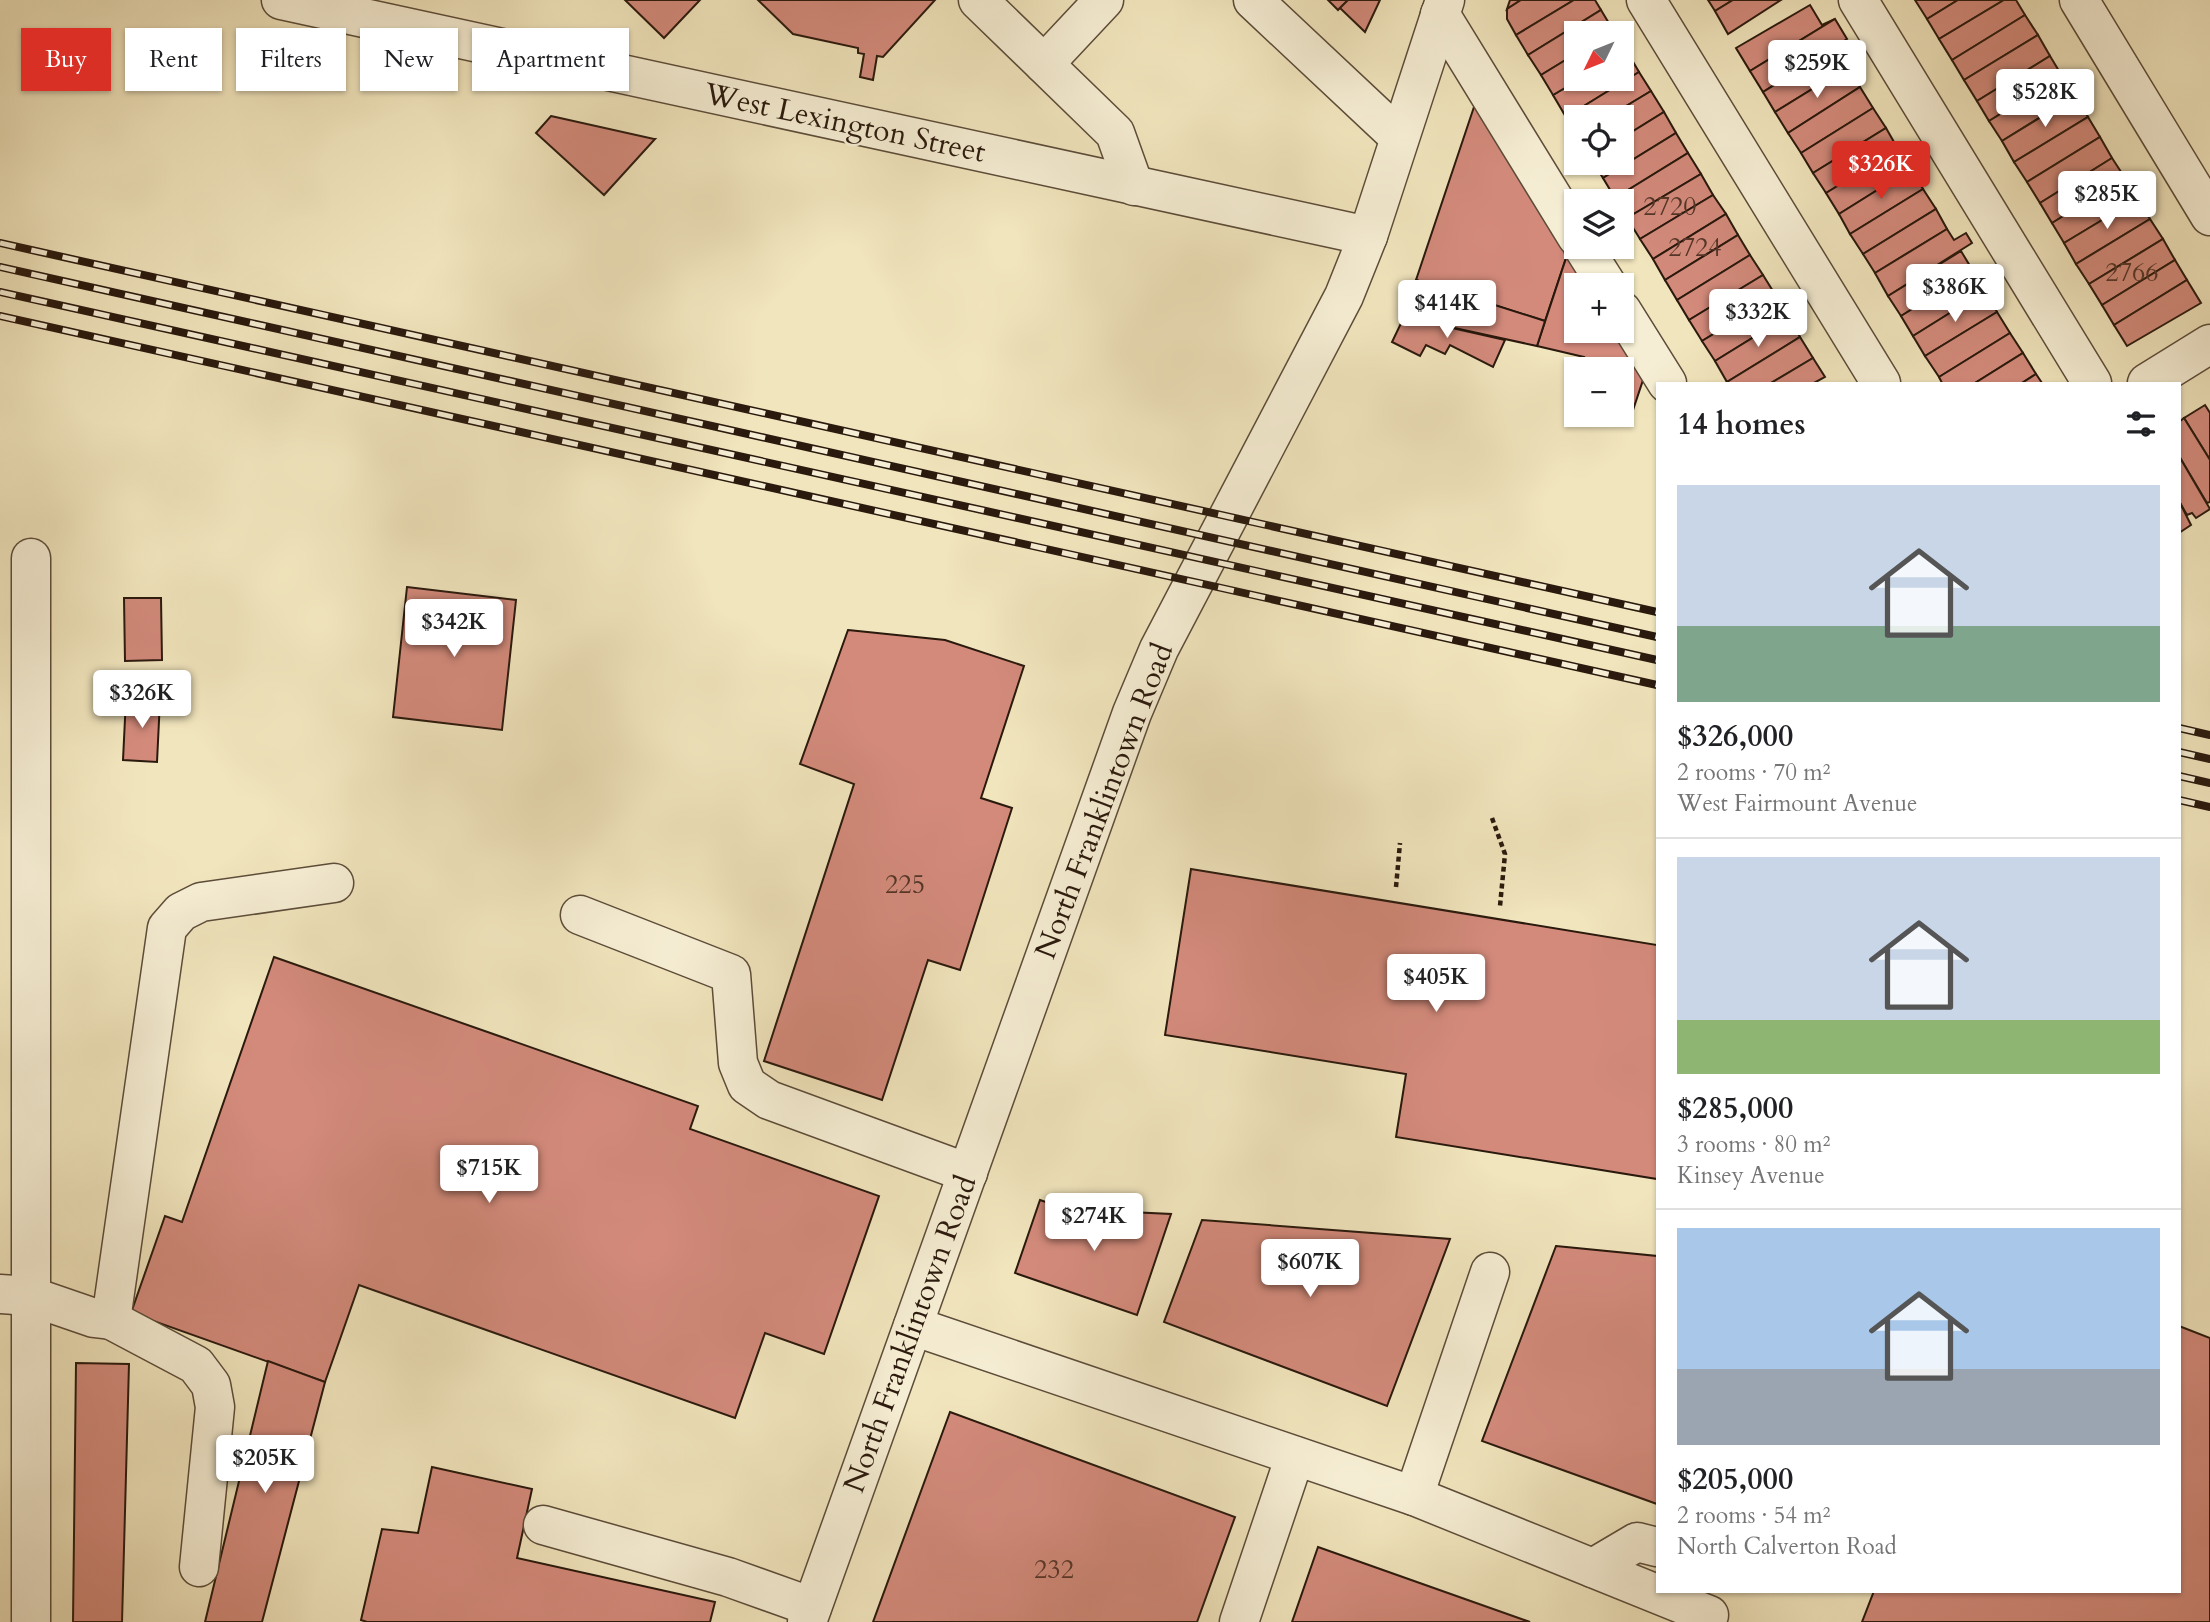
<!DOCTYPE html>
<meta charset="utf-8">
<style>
body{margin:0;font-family:Cardo,serif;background:#f2f2f2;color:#202124;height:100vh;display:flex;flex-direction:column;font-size:26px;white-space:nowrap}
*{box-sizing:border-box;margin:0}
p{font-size:23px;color:#757577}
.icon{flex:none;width:38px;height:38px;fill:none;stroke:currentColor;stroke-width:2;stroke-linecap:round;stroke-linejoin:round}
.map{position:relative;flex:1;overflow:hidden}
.panel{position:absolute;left:1656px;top:382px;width:525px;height:1211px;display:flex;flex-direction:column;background:#fff;border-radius:0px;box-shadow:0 2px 5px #0004}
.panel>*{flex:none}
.banner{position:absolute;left:21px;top:28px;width:665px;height:63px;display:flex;gap:14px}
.needle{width:46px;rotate:227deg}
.buttons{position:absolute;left:1564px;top:21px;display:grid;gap:14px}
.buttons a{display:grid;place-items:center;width:70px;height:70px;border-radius:0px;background:#fff;box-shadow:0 2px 5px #0004;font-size:35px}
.price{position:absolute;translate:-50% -60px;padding:0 16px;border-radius:7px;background:#fff;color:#222;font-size:23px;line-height:46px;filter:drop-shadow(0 2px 4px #0008)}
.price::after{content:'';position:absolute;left:50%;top:42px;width:21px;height:16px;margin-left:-10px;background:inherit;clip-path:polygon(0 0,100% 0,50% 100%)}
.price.on{background:#d93025;color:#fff}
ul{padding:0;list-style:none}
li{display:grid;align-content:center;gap:14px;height:371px;padding:0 21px}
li+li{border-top:2px solid #e0e0e0}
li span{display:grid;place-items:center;height:217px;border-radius:0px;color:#555}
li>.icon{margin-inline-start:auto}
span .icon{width:126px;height:126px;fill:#fffc;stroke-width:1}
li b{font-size:30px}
h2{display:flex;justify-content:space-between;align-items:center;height:84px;padding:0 21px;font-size:30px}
.chip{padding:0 24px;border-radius:0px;background:#fff;box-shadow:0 2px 5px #0004;font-size:24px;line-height:63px}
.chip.on{background:#d93025;color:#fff}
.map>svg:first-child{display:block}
.building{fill:#d38a7b;stroke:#2a190d;stroke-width:2}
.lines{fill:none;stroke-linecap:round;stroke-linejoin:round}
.minor-casing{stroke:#5c4c39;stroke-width:41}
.path{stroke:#2a190d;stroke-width:4.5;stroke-dasharray:5 3.5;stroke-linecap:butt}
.minor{stroke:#f6eed4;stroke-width:38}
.rail-casing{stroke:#2a190d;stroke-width:8}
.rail{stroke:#f6eed4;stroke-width:5;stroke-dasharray:16;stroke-linecap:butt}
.labels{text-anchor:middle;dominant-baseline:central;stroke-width:5;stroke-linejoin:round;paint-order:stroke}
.number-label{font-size:26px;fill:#543528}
.street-label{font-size:30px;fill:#2a190d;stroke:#f6eed4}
</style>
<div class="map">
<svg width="2210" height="1622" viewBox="0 0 2210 1622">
<rect width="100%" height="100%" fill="#f1e5bd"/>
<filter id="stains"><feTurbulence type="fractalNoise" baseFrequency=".00286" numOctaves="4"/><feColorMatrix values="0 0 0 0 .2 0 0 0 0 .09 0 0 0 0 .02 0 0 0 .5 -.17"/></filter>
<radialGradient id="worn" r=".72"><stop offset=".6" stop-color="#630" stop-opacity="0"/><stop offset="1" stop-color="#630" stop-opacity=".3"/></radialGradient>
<!-- building -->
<g class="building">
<polygon points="625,0 700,0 664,38"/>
<polygon points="758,0 935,0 883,57 877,56 873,80 860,77 864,54 858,53 858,48 793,34"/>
<polygon points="1328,0 1348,0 1338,10"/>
<polygon points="1348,0 1380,0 1365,32 1340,8"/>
<polygon points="1510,0 1521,0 1507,9"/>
<polygon points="1521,0 1574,0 1516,35 1507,19 1507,9"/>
<polygon points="1574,0 1595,0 1601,10 1528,55 1516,35"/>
<polygon points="1708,0 1733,0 1715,11"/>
<polygon points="1733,0 1781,0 1728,34 1715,11"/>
<polygon points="1915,0 1958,0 1927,19"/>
<polygon points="1958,0 2004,0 1939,39 1927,19"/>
<polygon points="2004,0 2016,0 2025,15 1952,60 1939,39"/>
<polygon points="1810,5 1822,25 1835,19 1750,71 1736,48"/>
<polygon points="1601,10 1613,30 1608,33 1577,33 1577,53 1541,75 1528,55"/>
<polygon points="2025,15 2038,35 1964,80 1952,60"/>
<polygon points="1835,19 1847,39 1763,92 1750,71"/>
<polygon points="2038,35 2050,56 1977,101 1964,80"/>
<polygon points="1836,47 1848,67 1775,112 1763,92"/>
<polygon points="1626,50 1639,72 1566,117 1553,95 1580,79 1622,79 1622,53"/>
<polygon points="1577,53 1577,79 1580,79 1553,95 1541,75"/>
<polygon points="2050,56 2062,76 1989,121 1977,101"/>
<polygon points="1848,67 1860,87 1788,133 1775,112"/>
<polygon points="1639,72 1651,91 1608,117 1577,117 1577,135 1566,117"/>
<polygon points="2062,76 2075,96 2002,141 1989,121"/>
<polygon points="1860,87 1873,108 1801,153 1788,133"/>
<polygon points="1480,89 1573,237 1545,321 1416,280"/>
<polygon points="1651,91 1664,112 1622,138 1622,117 1608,117"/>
<polygon points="2075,96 2088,117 2014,162 2002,141"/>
<polygon points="1873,108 1886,128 1813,173 1801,153"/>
<polygon points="1664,112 1676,133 1603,178 1593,163 1622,163 1622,138"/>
<polygon points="551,116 654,139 655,139 604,195 536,133"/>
<polygon points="2088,117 2100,137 2027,182 2014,162"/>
<polygon points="1886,128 1898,149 1826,193 1813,173"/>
<polygon points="1676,133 1688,153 1615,198 1603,178"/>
<polygon points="2100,137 2112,158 2040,203 2027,182"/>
<polygon points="1898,149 1911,169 1839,214 1826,193"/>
<polygon points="1688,153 1701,174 1627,218 1622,210 1622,201 1617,201 1615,198"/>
<polygon points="2112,158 2125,178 2052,223 2040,203"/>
<polygon points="1911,169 1923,189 1850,234 1839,214"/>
<polygon points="1701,174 1713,195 1640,239 1627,218"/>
<polygon points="2125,178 2137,199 2064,243 2052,223"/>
<polygon points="1923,189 1936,209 1863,254 1850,234"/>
<polygon points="1713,195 1726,214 1653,259 1640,239"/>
<polygon points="2137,199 2150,219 2076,264 2064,243"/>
<polygon points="1936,209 1947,229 1875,273 1863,254"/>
<polygon points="1726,214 1738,235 1665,280 1653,259"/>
<polygon points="2150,219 2163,239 2089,284 2076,264"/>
<polygon points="1947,229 1954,240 1966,233 1972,243 1888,296 1875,273"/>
<polygon points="1738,235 1750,255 1677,300 1665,280"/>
<polygon points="1573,237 1602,285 1577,285 1577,331 1622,331 1646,371 1631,416 1622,413 1622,369 1580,369 1584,357 1537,346"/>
<polygon points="2163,239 2175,260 2102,305 2089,284"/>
<polygon points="1961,251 1973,271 1901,316 1888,296"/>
<polygon points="1750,255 1763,275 1689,320 1677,300"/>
<polygon points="2175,260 2187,280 2114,325 2102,305"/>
<polygon points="1973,271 1979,280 1993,271 2000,282 1913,336 1901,316"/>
<polygon points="1763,275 1776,296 1702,341 1689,320"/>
<polygon points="1416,280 1545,321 1537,346 1404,317"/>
<polygon points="2187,280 2201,303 2127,346 2114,325"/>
<polygon points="1985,291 1997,312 1925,356 1913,336"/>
<polygon points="1776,296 1788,316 1715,361 1702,341"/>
<polygon points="1997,312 2010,333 1939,377 1925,356"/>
<polygon points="1788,316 1800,337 1727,382 1715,361"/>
<polygon points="1404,317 1505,340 1493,367 1450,345 1445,354 1426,345 1420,356 1392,342"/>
<polygon points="2010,333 2023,353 1975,383 1942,383 1939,377"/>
<polygon points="1800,337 1813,358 1771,383 1728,383 1727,382"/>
<polygon points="2023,353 2036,374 2022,383 1975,383"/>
<polygon points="1813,358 1825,377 1814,383 1771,383"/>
<polygon points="2036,374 2042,383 2022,383"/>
<polygon points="2205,405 2210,413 2210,460 2184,418"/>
<polygon points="2184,418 2210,460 2210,502 2207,503 2179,456 2179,422"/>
<polygon points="2179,456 2210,509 2196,518 2192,513 2187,515 2179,501"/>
<polygon points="2179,501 2191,525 2179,533"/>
<polygon points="407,587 516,600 502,730 393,717"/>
<polygon points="124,598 161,598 162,660 125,661"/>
<polygon points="848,630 945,640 1024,666 981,798 1012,808 960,970 928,960 882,1100 764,1061 854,784 800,764"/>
<polygon points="126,698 160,700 157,762 123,760"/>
<polygon points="1191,869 1657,945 1657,1179 1396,1137 1406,1074 1165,1035"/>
<polygon points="274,957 698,1106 690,1129 879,1196 824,1354 765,1333 735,1418 359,1285 325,1382 131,1313 165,1216 182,1222"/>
<polygon points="1040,1200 1066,1209 1171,1214 1137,1315 1015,1273"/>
<polygon points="1202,1220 1450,1239 1387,1406 1164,1322"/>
<polygon points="1556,1246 1657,1256 1657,1504 1482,1441"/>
<polygon points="2179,1326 2210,1338 2210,1622 1862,1622 1874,1591 2179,1591"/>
<polygon points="268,1361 325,1382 262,1622 205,1622"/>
<polygon points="76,1363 129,1364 122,1622 73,1622"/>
<polygon points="950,1412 1235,1517 1197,1622 873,1622"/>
<polygon points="432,1467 532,1489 517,1558 715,1602 710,1622 367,1622 361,1620 382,1529 418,1533"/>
<polygon points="1318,1547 1530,1622 1292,1622"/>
</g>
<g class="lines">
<!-- minor casing -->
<g class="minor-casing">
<g id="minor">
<polyline points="281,0 1368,236"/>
<polyline points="978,0 1115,133 1134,186"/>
<polyline points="1253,0 1399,137"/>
<polyline points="1646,0 1881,383"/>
<polyline points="1858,0 2092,383"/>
<polyline points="2079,0 2210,216"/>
<polyline points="1440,14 1577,237"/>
<polyline points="1044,64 1104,0"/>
<polyline points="1583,247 1607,285"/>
<polyline points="1622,311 1667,383"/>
<polyline points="2147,383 2210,344"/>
<polyline points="580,915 731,974 738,1063 747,1085 769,1100 968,1173"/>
<polyline points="0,1294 30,1296 94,1318 111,1320 167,928 181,912 201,902 334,883"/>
<polyline points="111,1320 196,1365 211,1385 215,1407 199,1567"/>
<polyline points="913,1326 1414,1496 1709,1615 1706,1622"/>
<polyline points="1414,1496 1490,1272"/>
<polyline points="543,1525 728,1577 812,1607"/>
<polyline points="1593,1568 1637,1542 1657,1547"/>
<polyline points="31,1622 31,558"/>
<polyline points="807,1622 1132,713 1159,649 1344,296 1368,236 1445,0"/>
<polyline points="1239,1622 1295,1456"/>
</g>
</g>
<!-- path -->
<g class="path">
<polyline points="1492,818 1505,854 1500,906"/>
<polyline points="1396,887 1400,843"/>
</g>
<!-- minor -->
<use href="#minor" class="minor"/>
<!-- rail casing -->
<g class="rail-casing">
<g id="rail">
<polyline points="0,243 1657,612"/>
<polyline points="0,267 1657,637"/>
<polyline points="0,292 1657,660"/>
<polyline points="0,316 1657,685"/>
<polyline points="2179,728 2210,735"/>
<polyline points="2179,752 2210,759"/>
<polyline points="2179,776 2210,783"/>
<polyline points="2179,800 2210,807"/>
</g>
</g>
<!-- rail -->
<use href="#rail" class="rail"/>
</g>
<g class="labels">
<!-- number labels -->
<g class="number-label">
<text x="1670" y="206">2720</text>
<text x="1695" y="247">2724</text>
<text x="2132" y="272">2766</text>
<text x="905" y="884">225</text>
<text x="1054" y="1569">232</text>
</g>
<!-- street labels -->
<g class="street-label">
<text transform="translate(845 123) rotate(12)">West Lexington Street</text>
<text transform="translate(1104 801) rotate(-69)">North Franklintown Road</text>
<text transform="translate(910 1334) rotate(-70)">North Franklintown Road</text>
</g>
</g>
<rect width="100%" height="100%" filter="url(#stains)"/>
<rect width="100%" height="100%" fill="url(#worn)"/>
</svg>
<div class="buttons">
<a><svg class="needle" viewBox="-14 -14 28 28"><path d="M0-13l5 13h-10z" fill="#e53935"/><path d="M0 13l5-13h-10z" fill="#757577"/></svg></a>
<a><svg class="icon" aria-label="locate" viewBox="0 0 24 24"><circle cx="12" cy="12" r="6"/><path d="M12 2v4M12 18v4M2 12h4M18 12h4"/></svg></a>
<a><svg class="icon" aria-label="layers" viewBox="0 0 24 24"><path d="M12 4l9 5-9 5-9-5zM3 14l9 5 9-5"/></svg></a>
<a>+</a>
<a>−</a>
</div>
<b class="price" style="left:1817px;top:100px">$259K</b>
<b class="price" style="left:2045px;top:129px">$528K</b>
<b class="price on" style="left:1881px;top:201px">$326K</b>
<b class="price" style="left:2107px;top:231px">$285K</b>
<b class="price" style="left:1955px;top:324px">$386K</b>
<b class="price" style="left:1447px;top:340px">$414K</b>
<b class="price" style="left:1758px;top:349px">$332K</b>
<b class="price" style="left:454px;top:659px">$342K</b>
<b class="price" style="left:142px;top:730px">$326K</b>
<b class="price" style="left:1436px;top:1014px">$405K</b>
<b class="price" style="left:489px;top:1205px">$715K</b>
<b class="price" style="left:1094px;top:1253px">$274K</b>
<b class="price" style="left:1310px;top:1299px">$607K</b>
<b class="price" style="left:265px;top:1495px">$205K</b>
<div class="banner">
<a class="chip on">Buy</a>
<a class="chip">Rent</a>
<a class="chip">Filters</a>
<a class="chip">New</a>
<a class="chip">Apartment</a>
</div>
<section class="panel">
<h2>14 homes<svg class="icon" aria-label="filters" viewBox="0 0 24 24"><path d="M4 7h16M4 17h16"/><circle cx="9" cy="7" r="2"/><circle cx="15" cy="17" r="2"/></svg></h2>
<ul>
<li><span style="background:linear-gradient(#c9d6e8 65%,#7fa58c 0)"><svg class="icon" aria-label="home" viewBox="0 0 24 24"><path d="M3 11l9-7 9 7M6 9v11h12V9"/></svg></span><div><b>$326,000</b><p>2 rooms · 70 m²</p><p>West Fairmount Avenue</p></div></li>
<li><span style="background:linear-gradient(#c9d6e8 75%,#8fb573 0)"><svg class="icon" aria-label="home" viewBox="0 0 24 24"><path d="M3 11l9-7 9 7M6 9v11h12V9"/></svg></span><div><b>$285,000</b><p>3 rooms · 80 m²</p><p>Kinsey Avenue</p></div></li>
<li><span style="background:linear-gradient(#a9c7e8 65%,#9aa5b1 0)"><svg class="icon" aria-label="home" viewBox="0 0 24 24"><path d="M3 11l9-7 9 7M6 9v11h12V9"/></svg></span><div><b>$205,000</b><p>2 rooms · 54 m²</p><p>North Calverton Road</p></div></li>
</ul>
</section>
</div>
